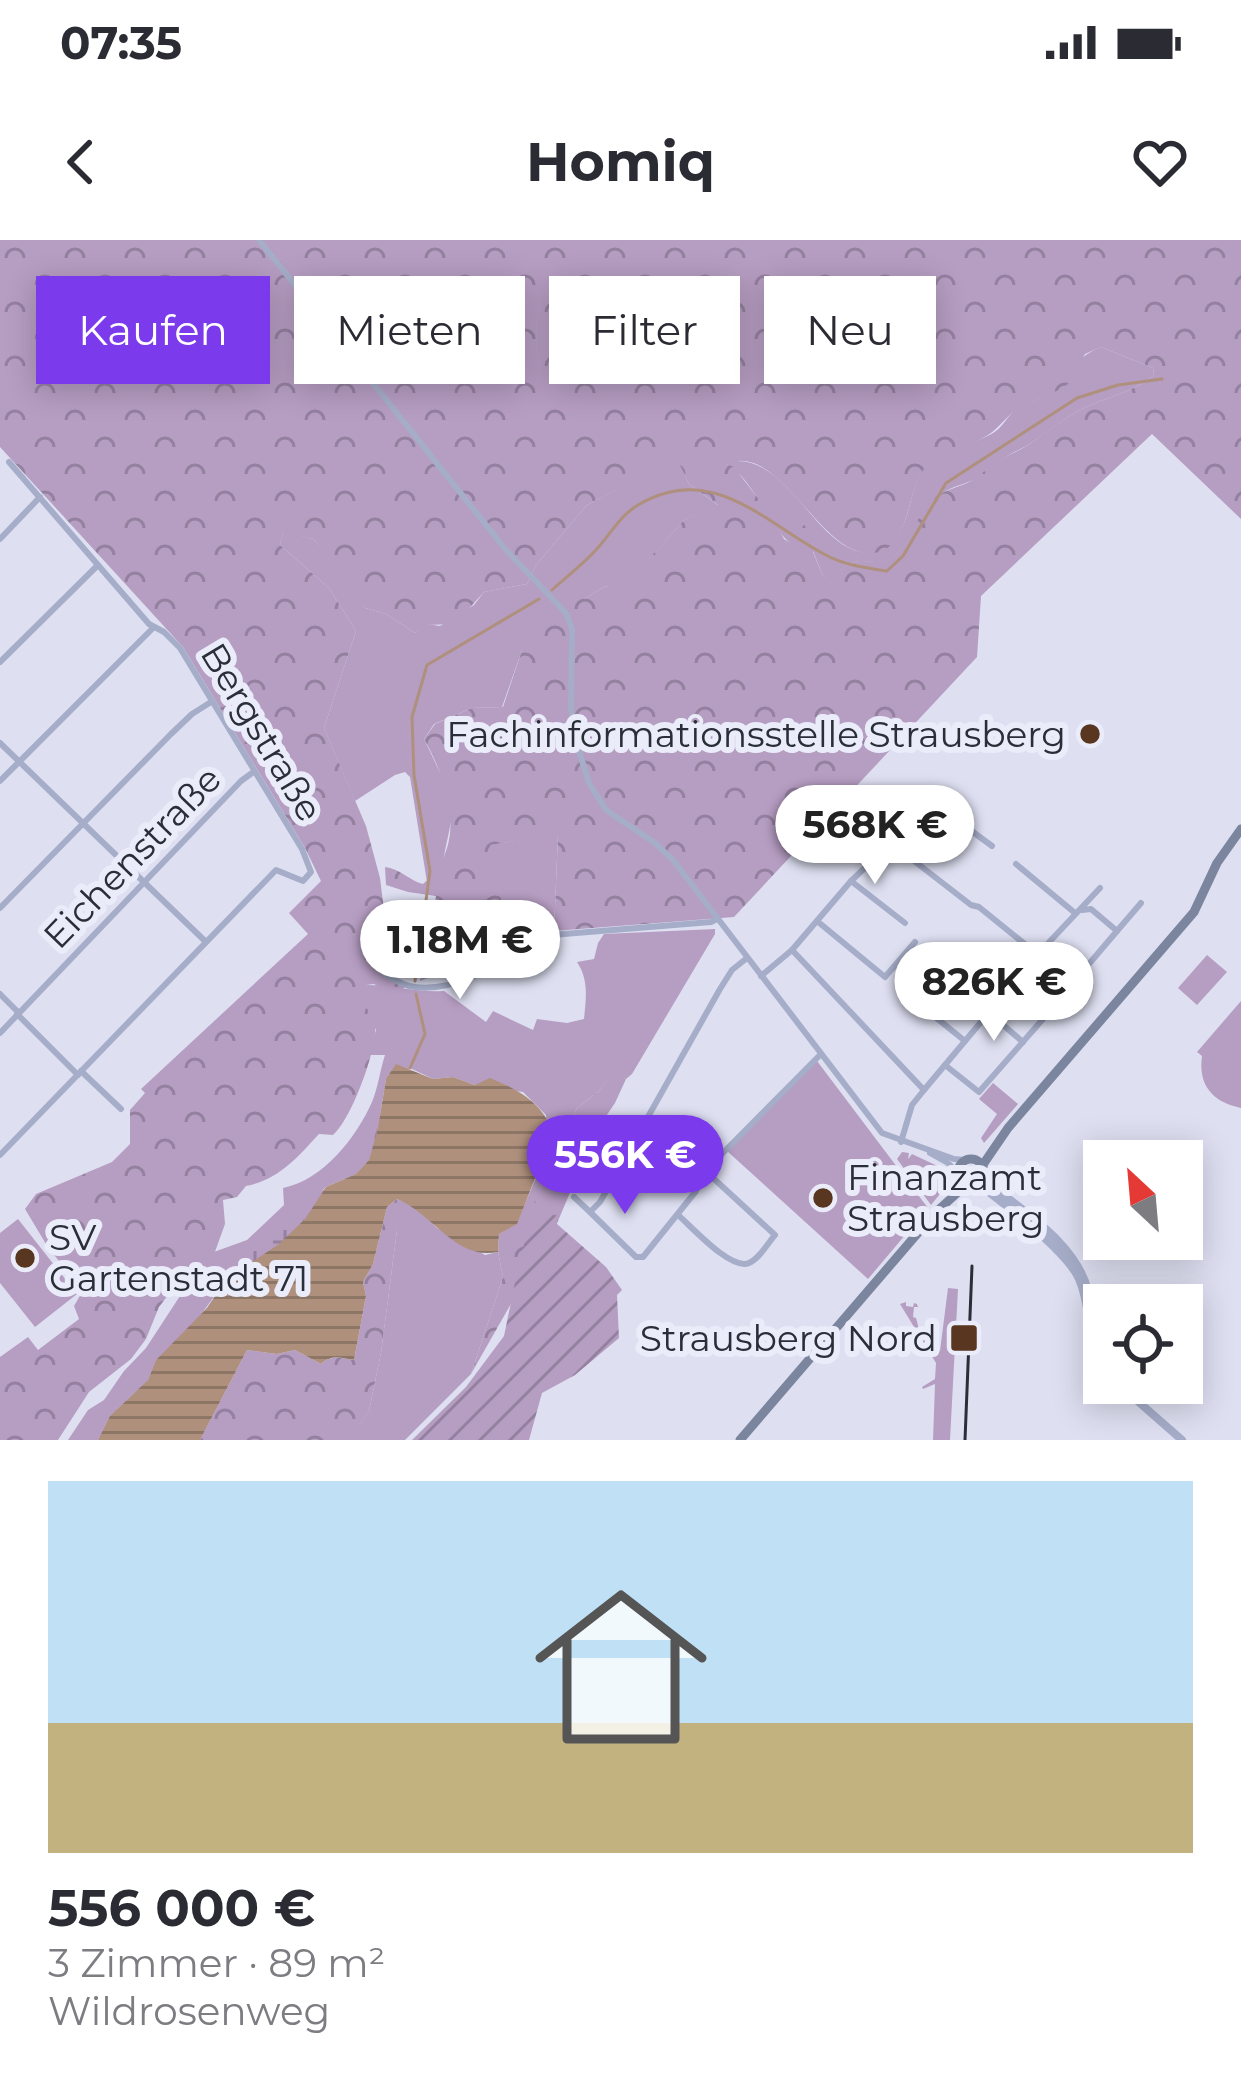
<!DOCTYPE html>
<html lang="de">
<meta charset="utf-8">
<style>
body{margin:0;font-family:Montserrat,sans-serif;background:#f2f2f3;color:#2b2b33;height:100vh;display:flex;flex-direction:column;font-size:45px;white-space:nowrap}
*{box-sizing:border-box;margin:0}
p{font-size:39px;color:#7c7c81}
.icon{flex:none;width:66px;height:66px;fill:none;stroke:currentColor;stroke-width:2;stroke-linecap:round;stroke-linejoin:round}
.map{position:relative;height:1200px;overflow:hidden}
.drawer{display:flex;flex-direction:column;background:#fff;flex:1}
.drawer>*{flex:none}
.hud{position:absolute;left:36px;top:36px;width:1170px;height:108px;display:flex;gap:24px}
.needle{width:78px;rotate:334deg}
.fabs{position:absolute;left:1083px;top:900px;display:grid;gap:24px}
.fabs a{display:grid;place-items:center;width:120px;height:120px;border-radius:0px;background:#fff;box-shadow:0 6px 30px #0003;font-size:60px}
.price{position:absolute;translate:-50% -102px;padding:0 27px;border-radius:42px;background:#fff;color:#222;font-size:39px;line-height:78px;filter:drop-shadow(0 3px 6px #0008)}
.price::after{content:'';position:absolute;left:50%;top:72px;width:36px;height:27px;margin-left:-18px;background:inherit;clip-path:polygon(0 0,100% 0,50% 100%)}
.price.current{background:#7c3aed;color:#fff}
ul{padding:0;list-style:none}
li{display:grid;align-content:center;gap:24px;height:636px;padding:0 48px}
li span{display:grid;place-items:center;height:372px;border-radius:0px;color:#555}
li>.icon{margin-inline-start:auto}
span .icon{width:216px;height:216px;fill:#fffc;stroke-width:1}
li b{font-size:51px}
.pill{padding:0 42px;border-radius:0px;background:#fff;box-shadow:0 6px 30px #0003;font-size:42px;line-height:108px}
.pill.current{background:#7c3aed;color:#fff}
.status{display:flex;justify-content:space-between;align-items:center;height:84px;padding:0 60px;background:#fff;direction:ltr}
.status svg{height:33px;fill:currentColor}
header{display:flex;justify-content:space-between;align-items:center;height:156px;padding:0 48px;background:#fff;font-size:54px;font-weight:700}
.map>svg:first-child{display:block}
.grass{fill:#b69dc2}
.forest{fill:url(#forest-crowns);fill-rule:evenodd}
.wetland{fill:url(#wetland-marsh)}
.garden{fill:url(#garden-furrows)}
.water{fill:url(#water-rules)}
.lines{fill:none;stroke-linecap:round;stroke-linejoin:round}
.stream{stroke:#af907d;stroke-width:3}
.minor{stroke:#a6adc8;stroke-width:6}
.tertiary{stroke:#a6adc8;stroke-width:8}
.secondary{stroke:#7b859e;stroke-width:9}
.tram{stroke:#292e38;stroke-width:3}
.poi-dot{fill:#59361f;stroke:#eaecfa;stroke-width:4.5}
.labels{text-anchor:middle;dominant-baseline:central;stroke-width:12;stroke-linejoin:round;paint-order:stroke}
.street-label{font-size:36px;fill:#292e38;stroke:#eaecfa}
.poi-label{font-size:36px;fill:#292e38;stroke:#eaecfa;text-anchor:end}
</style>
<div class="status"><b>07:35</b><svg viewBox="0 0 49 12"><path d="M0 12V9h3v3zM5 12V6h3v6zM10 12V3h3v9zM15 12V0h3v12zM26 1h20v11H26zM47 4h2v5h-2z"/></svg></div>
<header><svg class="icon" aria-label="back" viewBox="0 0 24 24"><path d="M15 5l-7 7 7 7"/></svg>Homiq<svg class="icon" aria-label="heart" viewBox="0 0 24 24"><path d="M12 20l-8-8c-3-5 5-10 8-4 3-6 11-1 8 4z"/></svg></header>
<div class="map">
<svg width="1241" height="1200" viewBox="0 0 1241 1200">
<defs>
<pattern id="forest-crowns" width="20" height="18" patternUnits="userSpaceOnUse" patternTransform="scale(3)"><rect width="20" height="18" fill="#b69dc2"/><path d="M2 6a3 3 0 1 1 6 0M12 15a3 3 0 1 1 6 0" fill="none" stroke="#94809f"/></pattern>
<pattern id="wetland-marsh" width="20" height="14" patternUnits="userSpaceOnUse" patternTransform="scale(3)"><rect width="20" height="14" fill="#b69dc2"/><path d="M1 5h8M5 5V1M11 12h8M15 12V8" fill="none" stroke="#94809f"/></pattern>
<pattern id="garden-furrows" width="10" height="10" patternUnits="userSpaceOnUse" patternTransform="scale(3)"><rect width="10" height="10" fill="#b69dc2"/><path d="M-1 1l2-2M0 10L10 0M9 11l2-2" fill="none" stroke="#94809f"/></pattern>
<pattern id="water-rules" width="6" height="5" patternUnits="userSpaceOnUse" patternTransform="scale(3)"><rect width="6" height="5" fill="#af907d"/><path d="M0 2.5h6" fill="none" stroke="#8e7667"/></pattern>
</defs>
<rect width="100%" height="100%" fill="#dee0f2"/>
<!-- grass -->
<g class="grass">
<path d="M1101 107 1153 128 1154 135C1133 153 1105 157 1080 170 1063 179 1050 190 1034 201 1025 208 1012 212 1002 219 994 224 987 230 980 236 970 243 956 245 946 251 929 263 914 301 894 316 871 333 854 304 832 343L822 334 813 311 818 300 795 307C769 290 753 235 724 223 789 205 817 320 873 312 911 307 906 254 923 230 938 208 975 206 996 191 1003 186 1007 177 1014 171 1026 162 1043 159 1055 150 1075 134 1071 119 1101 107Z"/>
<polygon points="677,218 689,244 719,266 684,280 621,351 606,346 584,359 565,363 522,410 502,467 472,468 434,484 424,499 447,547 452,577 441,630 427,642 410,537 405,532 395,535 355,561 324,488 356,391 329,348 280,305 283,291 313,299 332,317 365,368 386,374 415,393 426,384 440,386 474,365 484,352 527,344 536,325 587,265"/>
<polygon points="558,594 554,691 508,693 489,605"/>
<path d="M715 689V694L632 834 626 839 614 833 599 851 577 868 533 966H524L547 912 546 875 523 852 475 845 453 837 433 839 410 828 386 839 378 888 369 920 356 934 326 947 213 1058 197 1080 156 1120 148 1140 110 1176 98 1200H68L88 1170 104 1160 124 1131 146 1108 193 1036 211 1013 247 1000 284 965 283 948C323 940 356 898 372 862 378 848 380 830 385 815H369L376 790 366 767V745C393 745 417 753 444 751L486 782 493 771 533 790 537 779 567 783 584 779C586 758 589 740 577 722L594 719 598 703 604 694Z"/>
<polygon points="1207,715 1227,732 1197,765 1178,748"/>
<path d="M1241 761V868C1212 862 1198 845 1202 816L1197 812Z"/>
<polygon points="817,821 928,968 868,1039 727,911"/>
<polygon points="993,843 1018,864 984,903 981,898 997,874 979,859"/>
<polygon points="902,912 909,913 908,919 912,914 946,930 949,943 931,965 897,919"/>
<polygon points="397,959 414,966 437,988 485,1015 498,1012 503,1037 471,1134 405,1200 315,1200 348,1199 369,1171 381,1113 397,990"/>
<polygon points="18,979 77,1054 35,1087 0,1043 0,993"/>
<polygon points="948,1048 958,1049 950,1200 933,1200 935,1144 923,1149 922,1147 935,1139 936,1123 900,1064 906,1062 906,1066 913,1067 914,1063 917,1064 918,1067 914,1067 913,1077 916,1078 920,1093 926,1094 927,1091 930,1091 926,1102 930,1103 929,1109 940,1111"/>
</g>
<!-- forest -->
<g class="forest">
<path d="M0 0H1241V279L1152 194 981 356 977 417 734 677 554 691 558 595 490 605 506 683 487 691 477 676 448 692 430 737 420 741 436 656 408 652 386 645 385 627C399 628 410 641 423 644 468 606 450 545 424 499L435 484 472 468 503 467 522 410 515 398 518 386 530 382 540 362 565 363 570 347 577 350 584 359 606 346 621 350 684 280 718 265 689 244 677 219 587 265 536 325 527 344 484 352 455 384 426 385 415 393 386 374 365 368 331 328V317L313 299 283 292 280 305 329 348 356 391 324 488 366 586 380 638 386 686 377 712 370 716 374 728 405 747 401 751H386L374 744 366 745V767C371 775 373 775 375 785 378 808 351 880 333 895L319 894C297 918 278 940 246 946L237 957 223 960 225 984 212 1020 195 1041 175 1046 159 1067 146 1099 131 1119 89 1152 58 1200H0V1117L28 1097 38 1110 79 1079 74 1066 81 1054 80 1049 46 1004 25 969 36 954 112 922 130 904V870L145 853 141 849 308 694 289 673 321 641 305 608 183 407 0 207ZM1101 107 1153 128 1154 135C1133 153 1105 157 1080 170 1063 179 1049 190 1034 201 1024 209 1012 213 1001 219 991 226 982 234 971 241 958 248 941 250 930 262 915 277 913 301 895 315 872 333 855 304 832 342L822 334 813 312 819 300 808 283C799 286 797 297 795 306L784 299 770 274 734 227 726 224C778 201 817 309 866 313 915 317 903 242 931 222 945 211 965 207 981 199 998 191 1002 180 1016 170 1033 159 1060 154 1073 139 1078 133 1081 121 1085 114Z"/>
<polygon points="614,832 626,839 615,863 596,891 558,981 471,1134 503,1037 498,1012 499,994 516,984 524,966 533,965 577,868 599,851"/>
<path d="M397 959V990L381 1113 369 1171 348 1200H200L247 1110 277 1114 295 1110 321 1124C331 1115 341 1118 354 1120L366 1056 363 1042 373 1024 387 967Z"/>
</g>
<!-- wetland -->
<polygon class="wetland" points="384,859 398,894 171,1119 98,1200 110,1176 148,1140 156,1120 207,1068 230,1034 311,956 356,934 369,920"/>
<!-- garden -->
<polygon class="garden" points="535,969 558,976 557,984 606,1027 622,1050 617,1055 619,1098 575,1135 542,1153 529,1200 412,1200 466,1147 504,1096 521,1014"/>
<!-- water -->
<path class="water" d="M396 824 433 839 453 837 475 845 490 838C519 850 542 862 553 893L517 984 499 994 498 1012C456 1021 432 973 397 959L387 967 373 1024 363 1042 366 1056 354 1120C342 1118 331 1114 321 1124L295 1110 277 1114 247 1110 200 1200H98L110 1176 148 1140 156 1120 207 1068 230 1034 249 1024 279 1004 305 979 326 947 356 934 369 920 378 888 386 839Z"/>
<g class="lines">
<!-- stream -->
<g class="stream">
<path d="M552 350C566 337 581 326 594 312 609 297 619 276 638 265 711 221 764 282 824 314 843 325 866 328 887 331L903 316 946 243 1077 158 1118 145 1162 139"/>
<polyline points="415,741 430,631 414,535 412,477 427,425 539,359"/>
<polyline points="410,828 425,794 416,754"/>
</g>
<!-- minor -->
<g class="minor">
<polyline points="259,0 506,310 566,373 572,389 571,469 578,508 589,543 606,570 655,603 673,620 882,893 954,919 965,920"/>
<polyline points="0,299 40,257"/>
<polyline points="0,422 98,325"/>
<polyline points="0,503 206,702"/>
<polyline points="0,541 153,388"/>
<polyline points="891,603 971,665 979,667 1073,743"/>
<polyline points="1016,624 1075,673"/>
<polyline points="851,641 905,683"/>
<polyline points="0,668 171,494 192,474 211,462"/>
<polyline points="817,681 885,737 915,702"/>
<polyline points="1117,691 1141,663"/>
<polyline points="937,707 1001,757"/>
<polyline points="792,710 924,850"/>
<polyline points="747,718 732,730 720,749 600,962 590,972 636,1017 643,1017 696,951 704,932 820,815"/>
<path d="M376 727C386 734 396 743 409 746 431 751 464 744 483 730 496 720 497 703 515 698L711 682 717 679"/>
<polyline points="761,736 792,710 851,641 886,608 920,563 927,558 992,606"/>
<polyline points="0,754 19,773"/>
<polyline points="919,764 965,801"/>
<polyline points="1054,765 1117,691 1091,669 1082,670"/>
<polyline points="989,773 1023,802"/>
<polyline points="17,774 78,835"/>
<polyline points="0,793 241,541 252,533"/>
<polyline points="945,825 979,852 1043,779"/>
<polyline points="81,831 121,869"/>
<path d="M645 881 675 903 775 995C768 1003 759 1019 749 1023 731 1031 692 987 678 975"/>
<polyline points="901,902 912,865 924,850 1038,714 1100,648"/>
<polyline points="930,913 948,923 958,933"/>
<polyline points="0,915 276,630 303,641 311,632 302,609 180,408 164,392 149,384 9,222"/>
<polyline points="574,957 590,972"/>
</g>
<!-- tertiary -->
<g class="tertiary">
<path d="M982 937C1019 970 1076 1001 1088 1051"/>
<path d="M977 943C1003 963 1067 1011 1079 1039 1092 1068 1086 1101 1104 1129"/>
<polyline points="1117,1143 1182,1200"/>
</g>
<!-- secondary -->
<g class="secondary">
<circle cx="971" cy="932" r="13"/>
<polyline points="982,926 1008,888 1194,672 1217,623 1241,589"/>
<polyline points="740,1200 935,973 967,944"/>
</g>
<!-- tram -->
<polyline class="tram" points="965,1200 972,1026"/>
</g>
<!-- markers -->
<g class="poi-dot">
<circle cx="1090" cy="494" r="12"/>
<circle cx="823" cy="958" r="12"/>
<circle cx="25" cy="1018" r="12"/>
<rect x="949" y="1083" width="30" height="30" rx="6"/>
</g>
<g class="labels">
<!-- street labels -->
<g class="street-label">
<text transform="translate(262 492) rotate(59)">Bergstraße</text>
<text transform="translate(132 617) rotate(-46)">Eichenstraße</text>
</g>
<!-- poi labels -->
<g class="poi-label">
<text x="1066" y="494">Fachinformationsstelle Strausberg</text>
<text x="847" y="937" text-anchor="start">Finanzamt<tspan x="847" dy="41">Strausberg</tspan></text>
<text x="49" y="997" text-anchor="start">SV<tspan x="49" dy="41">Gartenstadt 71</tspan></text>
<text x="937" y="1098">Strausberg Nord</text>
</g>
</g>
</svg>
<div class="fabs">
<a><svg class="needle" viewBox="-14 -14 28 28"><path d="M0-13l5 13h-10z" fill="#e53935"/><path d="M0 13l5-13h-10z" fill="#7c7c81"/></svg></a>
<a><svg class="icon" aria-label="locate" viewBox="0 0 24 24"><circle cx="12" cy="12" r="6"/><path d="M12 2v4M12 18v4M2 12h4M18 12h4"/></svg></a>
</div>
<b class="price" style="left:875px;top:647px">568K €</b>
<b class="price" style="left:460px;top:762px">1.18M €</b>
<b class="price" style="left:994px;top:804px">826K €</b>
<b class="price current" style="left:625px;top:977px">556K €</b>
<div class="hud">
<a class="pill current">Kaufen</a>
<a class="pill">Mieten</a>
<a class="pill">Filter</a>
<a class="pill">Neu</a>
</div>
</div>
<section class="drawer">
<ul>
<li><span style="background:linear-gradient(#bfe0f5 65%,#c2b280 0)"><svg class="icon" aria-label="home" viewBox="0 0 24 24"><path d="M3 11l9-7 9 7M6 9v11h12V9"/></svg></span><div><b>556 000 €</b><p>3 Zimmer · 89 m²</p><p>Wildrosenweg</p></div></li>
</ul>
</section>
